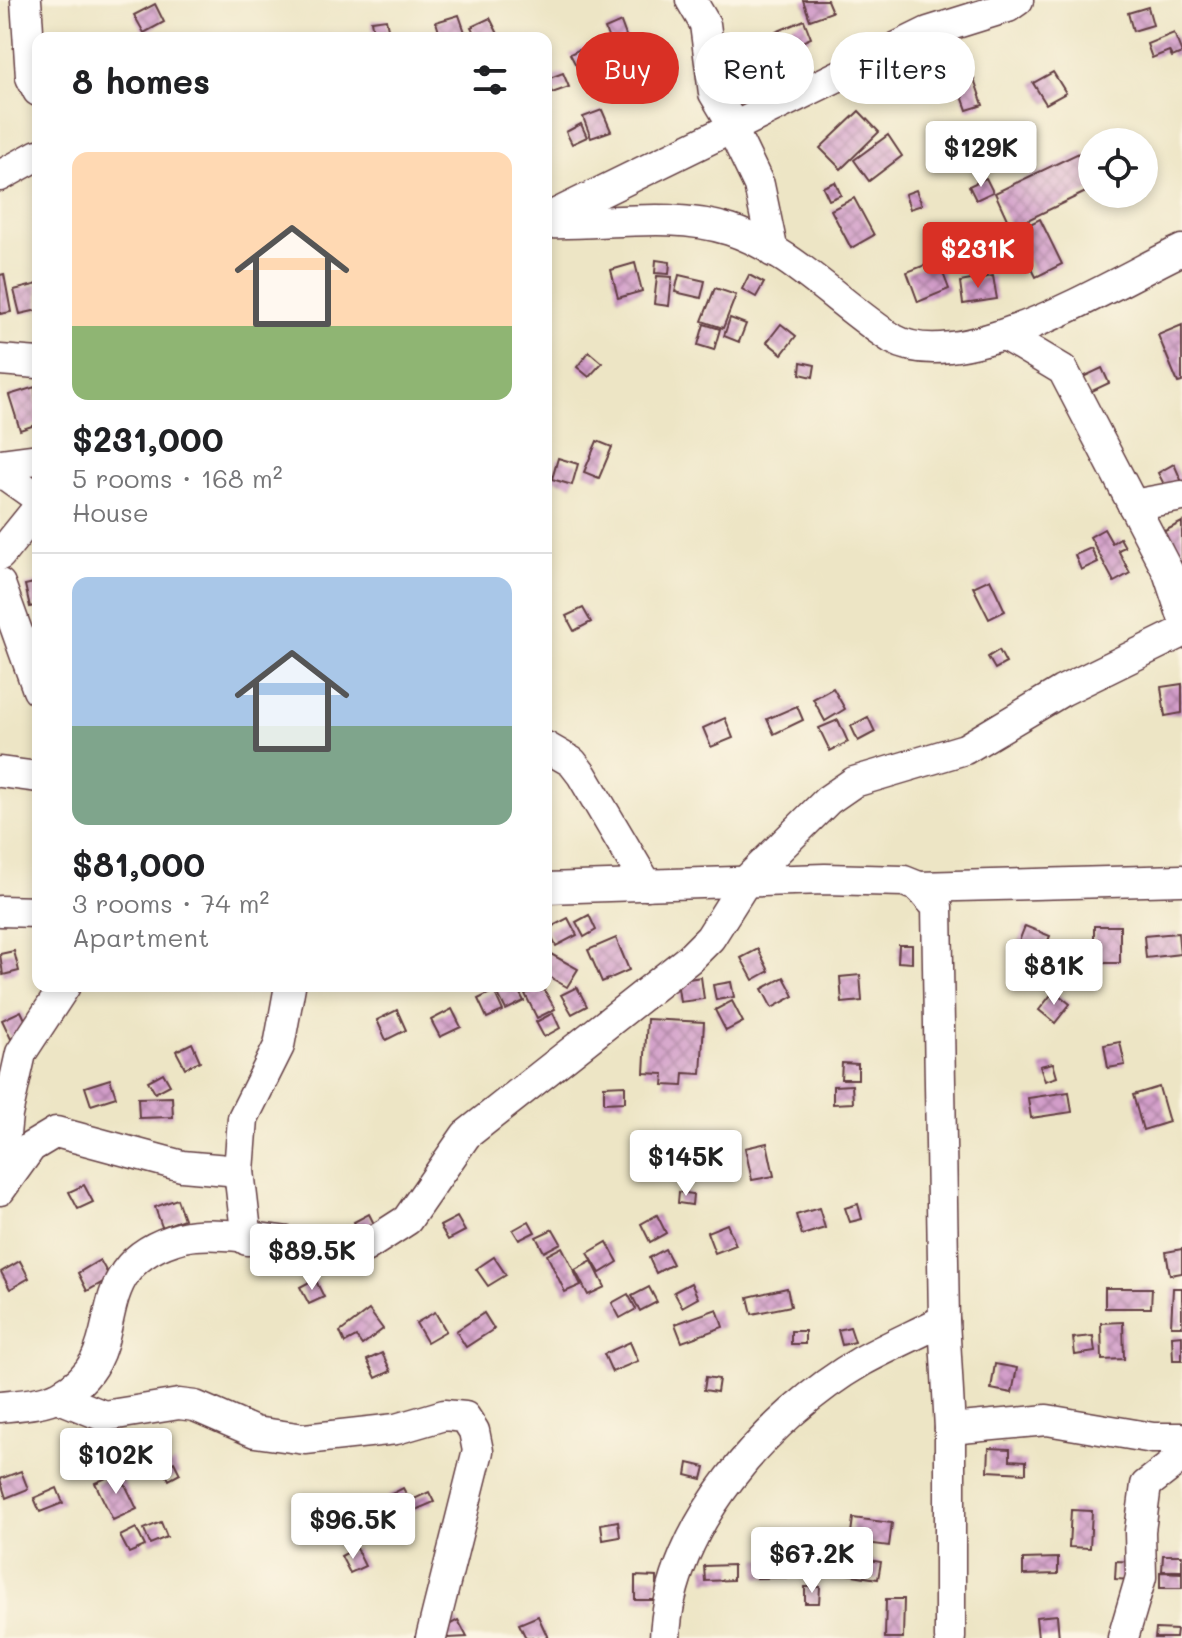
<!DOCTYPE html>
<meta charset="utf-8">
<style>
body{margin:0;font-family:Mali,sans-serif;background:#f2f2f2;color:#202124;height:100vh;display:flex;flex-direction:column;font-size:30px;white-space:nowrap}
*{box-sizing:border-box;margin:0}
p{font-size:26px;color:#757577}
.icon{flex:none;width:44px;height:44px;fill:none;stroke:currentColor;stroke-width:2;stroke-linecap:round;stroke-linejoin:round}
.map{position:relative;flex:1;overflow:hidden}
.panel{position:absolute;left:32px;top:32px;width:520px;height:960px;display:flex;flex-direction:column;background:#fff;border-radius:16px;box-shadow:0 4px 12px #0003}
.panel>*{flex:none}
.guide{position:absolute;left:576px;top:32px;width:486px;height:72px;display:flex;gap:16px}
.controls{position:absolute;left:1078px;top:128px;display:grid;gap:16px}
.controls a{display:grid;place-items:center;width:80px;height:80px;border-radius:50%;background:#fff;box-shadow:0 4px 12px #0003;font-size:40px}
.price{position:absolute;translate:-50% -68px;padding:0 18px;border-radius:8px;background:#fff;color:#222;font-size:26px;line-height:52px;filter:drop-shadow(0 2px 4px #0008)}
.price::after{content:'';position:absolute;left:50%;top:48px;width:24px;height:18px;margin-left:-12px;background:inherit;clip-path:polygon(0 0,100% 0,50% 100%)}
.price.active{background:#d93025;color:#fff}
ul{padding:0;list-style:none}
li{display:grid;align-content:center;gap:16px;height:424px;padding:0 40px}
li+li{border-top:2px solid #e0e0e0}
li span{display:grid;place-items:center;height:248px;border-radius:16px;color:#555}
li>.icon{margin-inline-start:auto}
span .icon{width:144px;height:144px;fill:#fffc;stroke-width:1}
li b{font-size:34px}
h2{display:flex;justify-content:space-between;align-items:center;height:96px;padding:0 40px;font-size:34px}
.tag{padding:0 28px;border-radius:36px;background:#fff;box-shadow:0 4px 12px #0003;font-size:28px;line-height:72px}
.tag.active{background:#d93025;color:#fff}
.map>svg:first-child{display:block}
.building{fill:url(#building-cross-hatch)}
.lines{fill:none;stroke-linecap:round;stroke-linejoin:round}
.minor-casing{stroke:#623d42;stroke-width:33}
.minor{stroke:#fff;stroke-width:30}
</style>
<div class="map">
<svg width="1182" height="1638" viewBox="0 0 1182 1638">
<defs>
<pattern id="building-cross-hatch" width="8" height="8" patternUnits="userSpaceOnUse" patternTransform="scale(2)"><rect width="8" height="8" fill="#d29dc9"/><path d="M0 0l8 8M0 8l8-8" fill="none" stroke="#ac7fa3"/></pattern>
</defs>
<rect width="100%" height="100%" fill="#fcf5e5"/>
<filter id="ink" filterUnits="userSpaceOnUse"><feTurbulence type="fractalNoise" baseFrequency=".0125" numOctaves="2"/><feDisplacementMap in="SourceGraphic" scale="16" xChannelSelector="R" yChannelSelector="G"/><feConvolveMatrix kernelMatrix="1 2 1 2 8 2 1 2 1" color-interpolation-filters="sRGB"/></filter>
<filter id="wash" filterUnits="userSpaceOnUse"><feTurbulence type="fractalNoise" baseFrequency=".006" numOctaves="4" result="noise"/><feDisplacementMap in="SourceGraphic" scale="32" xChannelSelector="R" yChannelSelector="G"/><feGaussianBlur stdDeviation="1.8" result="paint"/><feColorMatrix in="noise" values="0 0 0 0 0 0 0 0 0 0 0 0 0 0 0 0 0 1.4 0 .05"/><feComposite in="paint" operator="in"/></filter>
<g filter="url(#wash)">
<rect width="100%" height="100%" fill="#ede5c5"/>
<g id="blocks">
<!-- building -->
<g class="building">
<polygon points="803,0 827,0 832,12 810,20"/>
<polygon points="155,4 164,22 144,33 134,15"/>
<polygon points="1148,7 1153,25 1133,31 1128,13"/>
<polygon points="459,15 467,38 441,38 436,22"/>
<polygon points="490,18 499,36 477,38 471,27"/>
<polygon points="386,19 390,38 374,38 371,21"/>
<polygon points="804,20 811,38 779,52 771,34"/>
<polygon points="621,22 629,44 613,50 605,29"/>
<polygon points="1174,33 1182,53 1172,57 1169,51 1152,58 1147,44"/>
<polygon points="599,40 606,55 597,59 606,79 592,85 583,66 578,69 570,54"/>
<polygon points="1053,72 1066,93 1046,104 1033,83"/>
<polygon points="563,73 569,87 552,93 547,79"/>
<polygon points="973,76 983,105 967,110 957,82"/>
<polygon points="602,110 611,131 591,138 583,117"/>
<polygon points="859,111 879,132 841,169 820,148"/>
<polygon points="581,124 587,137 572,144 566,132"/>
<polygon points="888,135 902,156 869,181 854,160"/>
<polygon points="1083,151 1092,169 1092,189 1011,228 995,193"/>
<polygon points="986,178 993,192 976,200 969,186"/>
<polygon points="835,182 841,195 829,200 823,187"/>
<polygon points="916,190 922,205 910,209 905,194"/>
<polygon points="854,198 874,235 851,248 831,210"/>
<polygon points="1040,219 1062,264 1036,277 1014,232"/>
<circle cx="988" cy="244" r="7"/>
<polygon points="656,260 670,262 669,274 655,273"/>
<polygon points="938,260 949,289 918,302 907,272"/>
<polygon points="635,263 642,291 618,298 611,270"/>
<polygon points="4,274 11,312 0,314 0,275"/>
<polygon points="679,275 705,281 701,298 675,292"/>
<polygon points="749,275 764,283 756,297 742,289"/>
<polygon points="657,276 672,277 669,306 654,304"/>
<polygon points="993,276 997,299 963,304 960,282"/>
<polygon points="38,284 38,310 20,314 14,290"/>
<polygon points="715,288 736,295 723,328 702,321"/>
<polygon points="730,318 746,324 739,342 724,336"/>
<polygon points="704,324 720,329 714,350 698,345"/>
<polygon points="781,324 796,336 782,354 767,342"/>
<polygon points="1182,325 1182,382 1178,383 1158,335"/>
<polygon points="589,352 602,363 589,377 577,367"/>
<polygon points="801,362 815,365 813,377 800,374"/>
<polygon points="1102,368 1109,383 1090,392 1083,377"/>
<polygon points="35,387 38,424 20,430 9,395"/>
<polygon points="597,441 612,447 599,478 584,472"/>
<polygon points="558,458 578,464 572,485 552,479"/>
<polygon points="1174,464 1182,482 1167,490 1158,473"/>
<polygon points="1182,522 1182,573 1161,533"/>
<polygon points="1104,529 1112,543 1120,538 1125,547 1118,550 1130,573 1114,582 1090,537"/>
<polygon points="1091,548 1098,562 1081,570 1075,555"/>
<polygon points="990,579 1005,611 989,619 973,587"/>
<polygon points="38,582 38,605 30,607 25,585"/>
<polygon points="583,608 591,622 574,631 566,616"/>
<polygon points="999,650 1006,663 995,669 988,657"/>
<polygon points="1182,684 1182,713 1165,716 1161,687"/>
<polygon points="833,688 845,709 825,721 813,699"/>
<polygon points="797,706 803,720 774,734 767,719"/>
<polygon points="868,717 875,732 858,741 851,726"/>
<polygon points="725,718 733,738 711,747 703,728"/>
<polygon points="838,720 848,742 830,751 819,728"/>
<polygon points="589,915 596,930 584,937 576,922"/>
<polygon points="568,918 577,935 556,946 547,929"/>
<polygon points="1025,926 1050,936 1042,955 1018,944"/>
<rect x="1094" y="926" width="26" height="37"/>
<polygon points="1178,933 1180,954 1146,958 1144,936"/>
<polygon points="616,938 629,970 602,982 588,950"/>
<polygon points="899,945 912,945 912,963 898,962"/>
<polygon points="758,949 769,971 753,980 741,958"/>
<polygon points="14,951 19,971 3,975 0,954"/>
<polygon points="549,953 578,969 567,987 546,975"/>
<polygon points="860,975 862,1001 842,1003 840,977"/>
<polygon points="701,977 704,999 680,1002 677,981"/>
<polygon points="784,977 794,996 772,1008 762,989"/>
<polygon points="731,982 734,997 716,1000 713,985"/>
<polygon points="503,986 516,986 524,1001 506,1010 496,990"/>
<polygon points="542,986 555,1009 537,1018 525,994"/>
<polygon points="577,987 587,1006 572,1014 561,995"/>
<polygon points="494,991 503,1011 487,1018 478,999"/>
<polygon points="1054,991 1070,1004 1055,1023 1039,1010"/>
<polygon points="732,1001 743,1022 726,1031 715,1010"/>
<polygon points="452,1009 461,1027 440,1037 431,1020"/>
<polygon points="397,1010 406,1030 386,1040 377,1020"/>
<polygon points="21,1011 30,1030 11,1039 2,1020"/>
<polygon points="553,1013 560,1028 544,1037 536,1022"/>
<polygon points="647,1019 704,1022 701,1074 684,1073 683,1086 663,1085 664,1074 644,1073"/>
<polygon points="1120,1042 1125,1065 1108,1068 1104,1045"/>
<polygon points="192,1043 200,1061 185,1068 176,1051"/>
<polygon points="842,1063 858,1064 858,1079 841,1079"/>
<polygon points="1053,1063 1057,1077 1045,1081 1040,1066"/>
<polygon points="163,1073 170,1085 155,1093 148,1081"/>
<polygon points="110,1079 116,1097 91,1105 85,1087"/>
<polygon points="625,1085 625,1102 604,1103 604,1086"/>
<polygon points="852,1085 853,1103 833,1104 833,1086"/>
<polygon points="1159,1087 1169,1122 1143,1130 1133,1095"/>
<polygon points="1069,1092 1072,1112 1031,1118 1028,1098"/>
<polygon points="172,1097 173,1117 139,1118 138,1098"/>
<polygon points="767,1143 774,1176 752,1180 745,1148"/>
<polygon points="84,1185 93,1202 78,1209 69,1192"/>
<polygon points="679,1192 693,1194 692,1205 678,1203"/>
<polygon points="177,1199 184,1219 162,1227 155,1207"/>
<polygon points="858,1204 862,1219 850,1222 845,1208"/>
<polygon points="819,1208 825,1228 802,1235 796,1215"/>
<polygon points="369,1214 378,1232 362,1239 354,1222"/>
<polygon points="657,1215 666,1233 650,1242 641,1224"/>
<polygon points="457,1217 465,1231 448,1240 440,1226"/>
<polygon points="529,1221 535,1232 519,1240 513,1230"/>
<polygon points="727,1224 736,1245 715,1253 707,1232"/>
<polygon points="553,1229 561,1243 544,1252 536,1237"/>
<polygon points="607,1242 618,1262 600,1273 588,1253"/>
<polygon points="562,1247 581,1285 565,1292 547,1255"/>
<polygon points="665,1249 673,1264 656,1273 649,1258"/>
<polygon points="1182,1249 1182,1273 1170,1275 1166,1252"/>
<polygon points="494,1257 506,1275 488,1286 476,1269"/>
<polygon points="100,1260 110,1278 87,1291 78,1273"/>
<polygon points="20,1261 29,1278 10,1289 1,1272"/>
<polygon points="592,1261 605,1287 588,1295 575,1270"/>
<polygon points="315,1279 324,1297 309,1304 300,1287"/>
<polygon points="691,1283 698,1298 682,1307 674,1292"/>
<polygon points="649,1287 657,1302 640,1311 632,1296"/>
<polygon points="787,1288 791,1306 752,1314 748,1297"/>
<polygon points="1105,1288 1152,1288 1151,1308 1105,1308"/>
<polygon points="1173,1288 1182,1288 1182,1326 1171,1326"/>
<polygon points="628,1294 636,1309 620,1318 612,1303"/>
<polygon points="717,1309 723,1327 682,1342 675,1324"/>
<polygon points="369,1310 383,1329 362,1345 356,1337 345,1343 340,1332"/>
<polygon points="435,1312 446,1331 427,1342 416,1323"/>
<polygon points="484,1313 494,1329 466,1347 456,1331"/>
<polygon points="1123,1322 1124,1359 1102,1360 1101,1323"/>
<polygon points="850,1327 855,1342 842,1345 838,1330"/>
<rect x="791" y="1331" width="14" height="13"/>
<polygon points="1182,1335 1182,1360 1173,1360 1172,1336"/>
<polygon points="1093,1336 1095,1352 1075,1355 1073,1338"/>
<polygon points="630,1342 638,1361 612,1372 604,1354"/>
<polygon points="382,1353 391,1371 376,1378 367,1360"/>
<polygon points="995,1364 1017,1368 1012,1393 991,1389"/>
<polygon points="706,1377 719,1379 717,1392 704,1390"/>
<polygon points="989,1448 1010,1449 1010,1460 1026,1461 1026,1473 988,1471"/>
<polygon points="174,1462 180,1474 169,1480 163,1468"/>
<polygon points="688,1463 705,1467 702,1479 686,1475"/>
<polygon points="21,1471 28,1489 6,1498 0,1479"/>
<polygon points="119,1472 137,1509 113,1520 95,1483"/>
<polygon points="57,1488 63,1503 40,1512 34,1498"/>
<polygon points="403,1488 410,1501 429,1492 434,1502 399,1517 388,1496"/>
<polygon points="347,1498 354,1514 326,1526 319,1510"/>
<polygon points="1071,1510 1092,1511 1090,1548 1069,1547"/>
<polygon points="853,1518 892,1523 889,1546 850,1541"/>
<polygon points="618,1521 620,1537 603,1540 601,1524"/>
<polygon points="161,1522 167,1537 150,1544 144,1529"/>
<polygon points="136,1528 145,1546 129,1553 120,1536"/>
<polygon points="356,1548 365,1566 350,1573 341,1556"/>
<polygon points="824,1551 847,1553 846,1570 822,1569"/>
<polygon points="1163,1555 1182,1555 1182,1571 1162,1571"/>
<polygon points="849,1557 881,1562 878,1579 846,1574"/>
<polygon points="818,1558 818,1577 757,1578 757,1559"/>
<polygon points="1058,1558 1058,1574 1023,1575 1023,1559"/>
<polygon points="1116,1561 1135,1562 1134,1580 1115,1579"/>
<polygon points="733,1565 733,1580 705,1581 704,1566"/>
<polygon points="1160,1572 1182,1573 1182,1588 1160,1588"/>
<polygon points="635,1576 657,1577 656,1600 635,1600"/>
<polygon points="805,1587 820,1587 819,1603 805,1603"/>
<polygon points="886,1599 904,1599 903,1638 885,1638"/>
<polygon points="1057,1615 1059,1638 1038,1638 1036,1617"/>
<polygon points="538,1616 548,1638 526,1638 519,1624"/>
<polygon points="458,1620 467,1637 448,1638 443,1628"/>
<polygon points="1156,1629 1177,1630 1176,1638 1155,1638"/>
</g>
</g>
</g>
<g filter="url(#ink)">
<use href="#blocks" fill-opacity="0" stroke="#623d42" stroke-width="2"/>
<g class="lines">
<!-- minor casing -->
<g class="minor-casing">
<g id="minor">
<polyline points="26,0 31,77 38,91"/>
<polyline points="691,0 705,24 714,93 735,128 735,135 759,185 773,252"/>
<polyline points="0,176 38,155"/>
<polyline points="546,219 928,32 1008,7 1018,0"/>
<path d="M546 223C606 225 672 211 730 230 791 250 840 305 893 339 962 378 1114 282 1182 250"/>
<polyline points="1006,336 1063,370 1168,572 1182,614"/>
<polyline points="0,360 38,363"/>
<polyline points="0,464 38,459"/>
<polyline points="0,471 38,498"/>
<polyline points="1133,505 1182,496"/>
<polyline points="0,555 38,508"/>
<polyline points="0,584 38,690"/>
<polyline points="546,747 572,762 582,775 647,885"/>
<polyline points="0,772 38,777"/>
<polyline points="919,887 1182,880"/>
<polyline points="546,888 825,879 904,881 919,887 937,907 944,1320 950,1429 950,1638"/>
<polyline points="0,911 38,912"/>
<polyline points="0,1183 7,1115 21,1053 65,986"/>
<polyline points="0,1190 31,1147 56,1132 182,1166 239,1171"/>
<polyline points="247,1240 239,1171 243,1118 279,1046 290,986"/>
<polyline points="57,1397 104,1416 179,1404 195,1406 255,1432 305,1439 396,1429 444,1415 465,1417 474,1431 478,1451 431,1638"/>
<path d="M0 1407C19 1405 43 1404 60 1395 139 1354 73 1266 183 1237 218 1228 308 1246 347 1251L365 1247 407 1220 466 1135 689 959 710 938 746 881 828 800 854 782 965 749 1062 691 1182 632"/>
<polyline points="950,1429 1047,1420 1153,1438 1182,1438"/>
<path d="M665 1638C669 1527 769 1415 862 1361 889 1346 917 1334 944 1320"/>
<polyline points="1123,1638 1141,1577 1140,1531 1146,1485 1182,1457"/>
</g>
</g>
<!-- minor -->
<use href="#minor" class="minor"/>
</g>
</g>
</svg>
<div class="controls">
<a><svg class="icon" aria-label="locate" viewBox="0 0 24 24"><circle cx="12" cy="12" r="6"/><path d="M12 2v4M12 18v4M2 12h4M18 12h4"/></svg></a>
</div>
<b class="price" style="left:981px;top:189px">$129K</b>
<b class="price active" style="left:978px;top:290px">$231K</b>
<b class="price" style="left:1054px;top:1007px">$81K</b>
<b class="price" style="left:686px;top:1198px">$145K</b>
<b class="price" style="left:312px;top:1292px">$89.5K</b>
<b class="price" style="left:116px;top:1496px">$102K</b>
<b class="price" style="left:353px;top:1561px">$96.5K</b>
<b class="price" style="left:812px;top:1595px">$67.2K</b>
<div class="guide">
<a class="tag active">Buy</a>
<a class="tag">Rent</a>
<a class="tag">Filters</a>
</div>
<section class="panel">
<h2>8 homes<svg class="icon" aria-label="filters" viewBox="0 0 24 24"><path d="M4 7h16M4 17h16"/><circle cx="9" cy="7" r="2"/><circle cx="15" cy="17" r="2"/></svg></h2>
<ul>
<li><span style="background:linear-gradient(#ffd9b3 70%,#8fb573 0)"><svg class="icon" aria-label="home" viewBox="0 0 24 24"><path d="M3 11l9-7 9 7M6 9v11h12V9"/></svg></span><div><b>$231,000</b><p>5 rooms · 168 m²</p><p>House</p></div></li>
<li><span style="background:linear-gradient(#a9c7e8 60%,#7fa58c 0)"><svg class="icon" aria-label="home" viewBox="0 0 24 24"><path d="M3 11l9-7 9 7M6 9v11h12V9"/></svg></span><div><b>$81,000</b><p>3 rooms · 74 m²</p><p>Apartment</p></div></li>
</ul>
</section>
</div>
